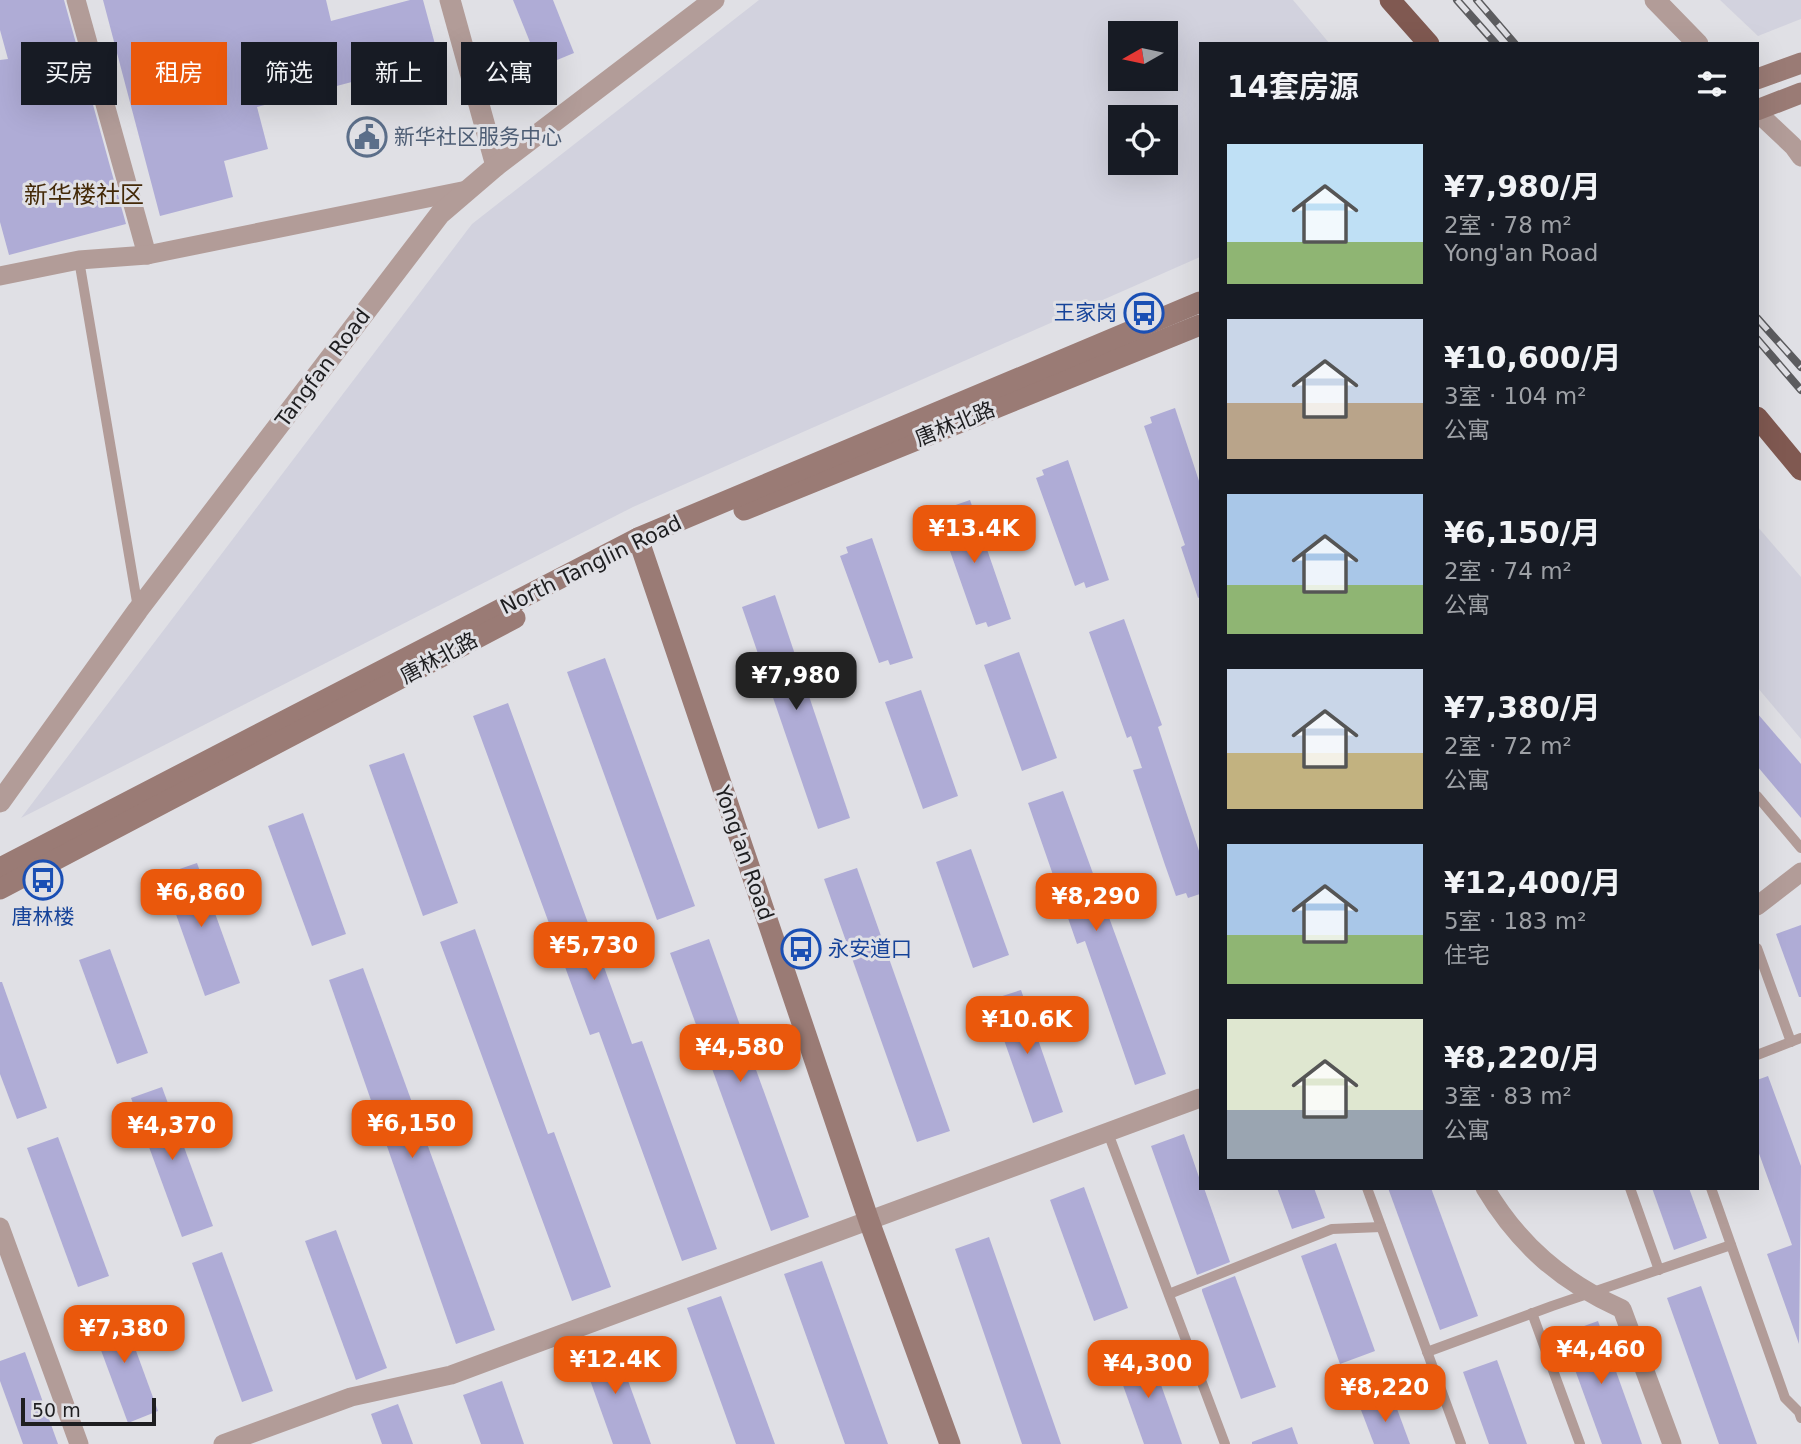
<!DOCTYPE html>
<html lang="zh">
<meta charset="utf-8">
<style>
body{margin:0;font-family:"DejaVu Sans","Noto Sans SC",sans-serif;background:#242831;color:#f1f3f6;height:100vh;display:flex;flex-direction:column;font-size:26px;white-space:nowrap}
*{box-sizing:border-box;margin:0}
p{font-size:23px;color:#9ea1a6}
.icon{flex:none;width:38px;height:38px;fill:none;stroke:currentColor;stroke-width:2;stroke-linecap:round;stroke-linejoin:round}
.map{position:relative;flex:1;overflow:hidden}
.panel{position:absolute;left:1199px;top:42px;width:560px;height:1148px;display:flex;flex-direction:column;background:#171b24;border-radius:0px;box-shadow:0 7px 28px #0002}
.panel>*{flex:none}
.guide{position:absolute;left:21px;top:42px;width:665px;height:63px;display:flex;gap:14px}
.needle{width:46px;rotate:261deg}
.tools{position:absolute;left:1108px;top:21px;display:grid;gap:14px}
.tools a{display:grid;place-items:center;width:70px;height:70px;border-radius:0px;background:#171b24;box-shadow:0 7px 28px #0002;font-size:35px}
.scale{position:absolute;left:21px;bottom:18px;width:135px;box-sizing:border-box;padding-left:7px;border:4px solid #1e1e20;border-top:0;font-size:19px;line-height:24px;white-space:nowrap;color:#1e1e20;-webkit-text-stroke:5px #e0e0e5;paint-order:stroke}
.price{position:absolute;translate:-50% -60px;padding:0 16px;border-radius:14px;background:#ea580c;color:#fff;font-size:23px;line-height:46px;filter:drop-shadow(0 2px 4px #0008)}
.price::after{content:'';position:absolute;left:50%;top:42px;width:21px;height:16px;margin-left:-10px;background:inherit;clip-path:polygon(0 0,100% 0,50% 100%)}
.price.selected{background:#222;color:#fff}
ul{padding:0;list-style:none}
li{display:flex;align-items:center;gap:21px;height:175px;padding:0 28px}
li span{display:grid;place-items:center;flex:none;width:196px;height:140px;border-radius:0px;color:#555}
li>.icon{margin-inline-start:auto}
span .icon{width:84px;height:84px;fill:#fffc;stroke-width:1}
li b{font-size:30px}
h2{display:flex;justify-content:space-between;align-items:center;height:84px;padding:0 28px;font-size:30px}
.tag{padding:0 24px;border-radius:0px;background:#171b24;box-shadow:0 7px 28px #0002;font-size:24px;line-height:63px}
.tag.selected{background:#ea580c;color:#fff}
.map>svg:first-child{display:block}
.built{fill:#d2d2de;fill-rule:evenodd}
.building{fill:#afacd6}
.lines{fill:none;stroke-linecap:round;stroke-linejoin:round}
.service{stroke:#b29c98;stroke-width:10}
.minor{stroke:#b29c98;stroke-width:19}
.tertiary{stroke:#b29c98;stroke-width:21}
.secondary{stroke:#9a7b75;stroke-width:21}
.trunk{stroke:#805951;stroke-width:21}
.rail-casing{stroke:#5c5c5f;stroke-width:8}
.rail{stroke:#e0e0e5;stroke-width:5;stroke-dasharray:16;stroke-linecap:butt}
.labels{text-anchor:middle;dominant-baseline:central;stroke-width:6;stroke-linejoin:round;paint-order:stroke}
.service-label{font-size:21px;fill:#4e5e75;stroke:#e0e0e5;text-anchor:start}
.transit-label{font-size:21px;fill:#164399;stroke:#e0e0e5;text-anchor:end}
.street-label{font-size:21px;fill:#1e1e20;stroke:#e0e0e5}
.quarter-label{font-size:24px;fill:#432907;stroke:#e0e0e5}
</style>
<div class="map">
<svg width="1801" height="1444" viewBox="0 0 1801 1444">
<rect width="100%" height="100%" fill="#e0e0e5"/>
<!-- built -->
<g class="built">
<path d="M759 0H1293L1330 44H1200V257L633 507 21 818 472 224ZM1166 33V79H1120V33ZM1166 117V163H1120V117Z"/>
<polygon points="1720,0 1801,0 1801,19 1758,36"/>
<polygon points="1757,526 1801,577 1801,739 1757,687"/>
</g>
<!-- building -->
<g class="building">
<polygon points="0,0 64,0 126,224 9,255 0,222 0,60 8,59 0,30"/>
<polygon points="103,0 326,0 331,21 410,0 423,0 439,59 257,107 268,149 224,161 233,197 160,216"/>
<polygon points="513,0 553,0 574,53 540,67"/>
<polygon points="1175,408 1200,484 1200,597 1198,598 1181,547 1185,545 1144,426 1152,423 1150,417"/>
<polygon points="1068,460 1109,580 1086,588 1084,582 1075,586 1036,478 1044,475 1042,470"/>
<polygon points="970,500 1011,619 988,627 986,622 976,625 938,517 946,515 944,509"/>
<polygon points="872,538 913,658 890,665 888,660 879,663 840,556 848,553 846,547"/>
<polygon points="775,595 850,818 818,829 742,607"/>
<polygon points="1124,619 1162,725 1158,727 1200,854 1200,894 1188,898 1186,893 1176,896 1165,865 1133,770 1142,768 1131,736 1127,738 1089,632"/>
<polygon points="1019,652 1057,758 1022,771 984,665"/>
<polygon points="605,658 695,906 657,920 567,672"/>
<polygon points="921,690 958,796 923,809 885,702"/>
<polygon points="508,703 632,1044 642,1041 717,1249 682,1261 599,1032 590,1035 473,716"/>
<polygon points="1757,713 1801,764 1801,818 1757,766"/>
<polygon points="404,753 458,903 423,916 369,765"/>
<polygon points="1063,791 1166,1074 1135,1085 1085,941 1077,944 1028,803"/>
<polygon points="303,813 346,934 312,946 268,826"/>
<polygon points="971,849 1009,955 973,968 936,862"/>
<polygon points="197,863 240,983 205,996 162,875"/>
<polygon points="857,868 950,1131 917,1142 824,879"/>
<polygon points="1801,925 1801,997 1799,997 1776,934"/>
<polygon points="475,929 548,1134 554,1132 611,1287 572,1301 440,942"/>
<polygon points="709,939 809,1217 771,1231 670,953"/>
<polygon points="110,949 148,1053 117,1064 79,960"/>
<polygon points="363,968 495,1330 456,1344 329,980"/>
<polygon points="0,982 2,982 47,1108 17,1119 0,1074"/>
<polygon points="1021,990 1063,1112 1033,1123 990,1000"/>
<polygon points="1768,1076 1801,1166 1799,1344 1767,1254 1792,1245 1757,1148 1757,1080"/>
<polygon points="162,1087 213,1226 182,1237 131,1098"/>
<polygon points="1184,1134 1200,1180 1200,1188 1204,1188 1230,1262 1197,1275 1151,1146"/>
<polygon points="58,1137 109,1276 78,1287 27,1148"/>
<polygon points="1084,1187 1128,1308 1094,1321 1050,1200"/>
<polygon points="1277,1188 1314,1188 1325,1218 1292,1229"/>
<polygon points="1388,1188 1431,1188 1478,1316 1440,1330"/>
<polygon points="1652,1188 1689,1188 1707,1238 1674,1250"/>
<polygon points="336,1230 387,1368 356,1380 305,1241"/>
<polygon points="989,1237 1061,1444 1022,1444 955,1249"/>
<polygon points="1336,1243 1375,1351 1340,1364 1301,1256"/>
<polygon points="222,1252 273,1391 242,1402 192,1263"/>
<polygon points="822,1261 888,1444 845,1444 784,1274"/>
<polygon points="1235,1276 1276,1387 1241,1399 1202,1291 1202,1289"/>
<polygon points="1701,1286 1757,1444 1719,1444 1667,1298"/>
<polygon points="721,1296 775,1444 736,1444 687,1308"/>
<polygon points="120,1307 158,1411 128,1423 89,1318"/>
<polygon points="1598,1321 1642,1444 1602,1444 1562,1334"/>
<polygon points="614,1342 651,1444 613,1444 581,1355"/>
<polygon points="1149,1351 1182,1444 1144,1444 1115,1363"/>
<polygon points="25,1352 58,1444 23,1444 0,1381 0,1361"/>
<polygon points="1497,1360 1527,1444 1489,1444 1463,1372"/>
<polygon points="502,1381 524,1444 481,1444 463,1395"/>
<polygon points="1393,1398 1410,1444 1374,1444 1361,1410"/>
<polygon points="398,1404 413,1444 382,1444 371,1414"/>
<polygon points="1292,1427 1298,1444 1252,1444 1252,1442"/>
</g>
<g class="lines">
<!-- service -->
<g class="service">
<polyline points="79,260 138,608"/>
<polyline points="1757,796 1801,848"/>
<polyline points="1757,948 1791,1042"/>
<polyline points="1757,1055 1801,1038"/>
<polyline points="1108,1133 1225,1444"/>
<polyline points="1367,1188 1461,1444"/>
<polyline points="1630,1188 1659,1270"/>
<polyline points="1711,1188 1785,1398 1799,1412 1801,1418"/>
<polyline points="1169,1294 1332,1229 1381,1227"/>
<polyline points="1532,1313 1580,1444"/>
<polyline points="1427,1352 1552,1306 1731,1245"/>
</g>
<!-- minor -->
<g class="minor">
<polyline points="76,0 147,255"/>
<polyline points="1757,112 1793,146 1801,157"/>
<polyline points="0,276 79,260 147,255 467,190"/>
<polyline points="1757,906 1801,872"/>
<path d="M1485 1188C1519 1245 1562 1282 1622 1309L1672 1444"/>
<polyline points="0,1227 79,1444"/>
<polyline points="223,1444 351,1397 451,1375 1200,1098"/>
</g>
<!-- tertiary -->
<g class="tertiary">
<polyline points="450,0 496,166"/>
<polyline points="1655,0 1698,44"/>
<polyline points="0,802 138,610 440,214 496,166 714,0"/>
</g>
<!-- secondary -->
<g class="secondary">
<polyline points="1757,79 1801,63"/>
<polyline points="1757,110 1801,93"/>
<polyline points="744,510 1200,325"/>
<polyline points="638,538 869,1221 950,1444"/>
<polyline points="0,868 638,538 1200,302"/>
<polyline points="0,889 515,618"/>
</g>
<!-- trunk -->
<g class="trunk">
<polyline points="1390,0 1429,44"/>
<polyline points="1757,417 1801,470"/>
</g>
<!-- rail casing -->
<g class="rail-casing">
<g id="rail">
<polyline points="1457,0 1496,44"/>
<polyline points="1477,0 1515,44"/>
<polyline points="1757,318 1801,367"/>
<polyline points="1757,339 1801,390"/>
</g>
</g>
<!-- rail -->
<use href="#rail" class="rail"/>
</g>
<!-- icons -->
<defs>
<g id="civic-ring" transform="scale(2.0125)"><circle r="9.5" fill="#e0e0e5" stroke="#5c6f8a" stroke-width="1.5"/><path d="M-.6-6.5H3V-4.5H.6V-3L4-1V1h2V6H-6V1h2V-1L-.6-3ZM-1.2 2.5V6h2.4V2.5Z" fill="#5c6f8a"/></g>
<g id="bus-ring" transform="scale(2.0125)"><circle r="9.5" fill="#e0e0e5" stroke="#1a4fb4" stroke-width="1.5"/><path d="M-5-6H5V4H4V6H2V4H-2V6H-4V4H-5ZM-3.5-4V0h7V-4ZM-3.5 1.2v1.5H-2V1.2ZM2 1.2v1.5H3.5V1.2Z" fill="#1a4fb4"/></g>
</defs>
<g fill-rule="evenodd">
<use href="#civic-ring" x="367" y="137"/>
<use href="#bus-ring" x="1144" y="313"/>
<use href="#bus-ring" x="43" y="880"/>
<use href="#bus-ring" x="801" y="949"/>
</g>
<g class="labels">
<!-- service labels -->
<g class="service-label">
<text x="394" y="137">新华社区服务中心</text>
</g>
<!-- transit labels -->
<g class="transit-label">
<text x="1117" y="313">王家岗</text>
<text x="43" y="917" text-anchor="middle">唐林楼</text>
<text x="828" y="949" text-anchor="start">永安道口</text>
</g>
<!-- street labels -->
<g class="street-label">
<text transform="translate(323 368) rotate(-53)">Tangfan Road</text>
<text transform="translate(955 424) rotate(-22)">唐林北路</text>
<text transform="translate(591 565) rotate(-26)">North Tanglin Road</text>
<text transform="translate(439 658) rotate(-28)">唐林北路</text>
<text transform="translate(744 853) rotate(71)">Yong'an Road</text>
</g>
<!-- quarter labels -->
<g class="quarter-label">
<text x="84" y="195">新华楼社区</text>
</g>
</g>
</svg>
<div class="tools">
<a><svg class="needle" viewBox="-14 -14 28 28"><path d="M0-13l5 13h-10z" fill="#e53935"/><path d="M0 13l5-13h-10z" fill="#9ea1a6"/></svg></a>
<a><svg class="icon" aria-label="locate" viewBox="0 0 24 24"><circle cx="12" cy="12" r="6"/><path d="M12 2v4M12 18v4M2 12h4M18 12h4"/></svg></a>
</div>
<div class="scale">50 m</div>
<b class="price" style="left:974px;top:565px">¥13.4K</b>
<b class="price selected" style="left:796px;top:712px">¥7,980</b>
<b class="price" style="left:201px;top:929px">¥6,860</b>
<b class="price" style="left:1096px;top:933px">¥8,290</b>
<b class="price" style="left:594px;top:982px">¥5,730</b>
<b class="price" style="left:1027px;top:1056px">¥10.6K</b>
<b class="price" style="left:740px;top:1084px">¥4,580</b>
<b class="price" style="left:412px;top:1160px">¥6,150</b>
<b class="price" style="left:172px;top:1162px">¥4,370</b>
<b class="price" style="left:124px;top:1365px">¥7,380</b>
<b class="price" style="left:1601px;top:1386px">¥4,460</b>
<b class="price" style="left:615px;top:1396px">¥12.4K</b>
<b class="price" style="left:1148px;top:1400px">¥4,300</b>
<b class="price" style="left:1385px;top:1424px">¥8,220</b>
<div class="guide">
<a class="tag">买房</a>
<a class="tag selected">租房</a>
<a class="tag">筛选</a>
<a class="tag">新上</a>
<a class="tag">公寓</a>
</div>
<section class="panel">
<h2>14套房源<svg class="icon" aria-label="filters" viewBox="0 0 24 24"><path d="M4 7h16M4 17h16"/><circle cx="9" cy="7" r="2"/><circle cx="15" cy="17" r="2"/></svg></h2>
<ul>
<li><span style="background:linear-gradient(#bfe0f5 70%,#8fb573 0)"><svg class="icon" aria-label="home" viewBox="0 0 24 24"><path d="M3 11l9-7 9 7M6 9v11h12V9"/></svg></span><div><b>¥7,980/月</b><p>2室 · 78 m²</p><p>Yong'an Road</p></div></li>
<li><span style="background:linear-gradient(#c9d6e8 60%,#b9a48a 0)"><svg class="icon" aria-label="home" viewBox="0 0 24 24"><path d="M3 11l9-7 9 7M6 9v11h12V9"/></svg></span><div><b>¥10,600/月</b><p>3室 · 104 m²</p><p>公寓</p></div></li>
<li><span style="background:linear-gradient(#a9c7e8 65%,#8fb573 0)"><svg class="icon" aria-label="home" viewBox="0 0 24 24"><path d="M3 11l9-7 9 7M6 9v11h12V9"/></svg></span><div><b>¥6,150/月</b><p>2室 · 74 m²</p><p>公寓</p></div></li>
<li><span style="background:linear-gradient(#c9d6e8 60%,#c2b280 0)"><svg class="icon" aria-label="home" viewBox="0 0 24 24"><path d="M3 11l9-7 9 7M6 9v11h12V9"/></svg></span><div><b>¥7,380/月</b><p>2室 · 72 m²</p><p>公寓</p></div></li>
<li><span style="background:linear-gradient(#a9c7e8 65%,#8fb573 0)"><svg class="icon" aria-label="home" viewBox="0 0 24 24"><path d="M3 11l9-7 9 7M6 9v11h12V9"/></svg></span><div><b>¥12,400/月</b><p>5室 · 183 m²</p><p>住宅</p></div></li>
<li><span style="background:linear-gradient(#dfe7d0 65%,#9aa5b1 0)"><svg class="icon" aria-label="home" viewBox="0 0 24 24"><path d="M3 11l9-7 9 7M6 9v11h12V9"/></svg></span><div><b>¥8,220/月</b><p>3室 · 83 m²</p><p>公寓</p></div></li>
</ul>
</section>
</div>
